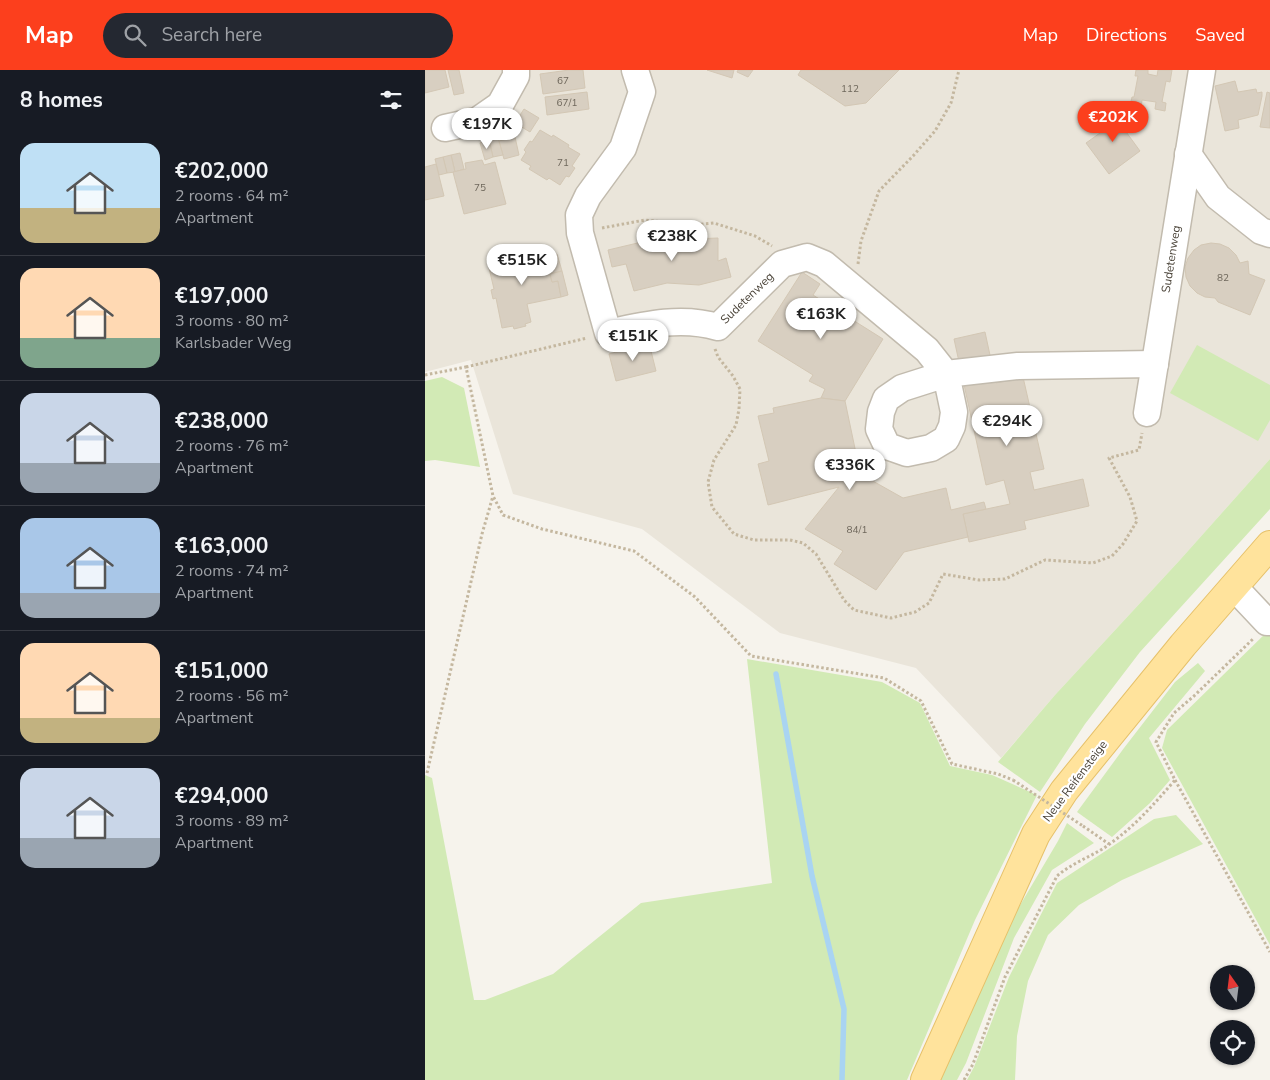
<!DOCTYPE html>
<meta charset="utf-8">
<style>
body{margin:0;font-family:"Nunito Sans",sans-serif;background:#242831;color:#f1f3f6;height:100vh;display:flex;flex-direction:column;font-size:19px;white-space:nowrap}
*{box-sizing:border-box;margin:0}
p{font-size:16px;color:#9ea1a6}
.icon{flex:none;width:28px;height:28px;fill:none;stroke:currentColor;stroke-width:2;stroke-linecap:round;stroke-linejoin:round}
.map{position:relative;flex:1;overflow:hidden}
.details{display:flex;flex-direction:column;background:#171b24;width:425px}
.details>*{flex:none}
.needle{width:32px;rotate:346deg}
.controls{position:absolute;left:785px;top:895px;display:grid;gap:10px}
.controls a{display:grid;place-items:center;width:45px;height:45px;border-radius:50%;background:#171b24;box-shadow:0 1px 4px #0004;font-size:25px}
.price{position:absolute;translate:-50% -42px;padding:0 11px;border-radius:18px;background:#fff;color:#222;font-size:16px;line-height:32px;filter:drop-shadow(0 1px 2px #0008)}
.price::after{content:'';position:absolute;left:50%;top:30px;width:15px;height:11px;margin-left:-8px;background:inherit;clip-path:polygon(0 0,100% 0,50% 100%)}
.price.current{background:#fc3f1d;color:#fff}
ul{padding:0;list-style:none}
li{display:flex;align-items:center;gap:15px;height:125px;padding:0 20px}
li+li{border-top:1px solid #363941}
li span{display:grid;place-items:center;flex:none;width:140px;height:100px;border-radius:15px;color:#555}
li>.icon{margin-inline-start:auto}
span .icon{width:60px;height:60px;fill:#fffc;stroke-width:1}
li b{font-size:21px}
h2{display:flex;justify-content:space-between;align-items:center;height:60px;padding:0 20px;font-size:21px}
header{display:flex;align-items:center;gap:30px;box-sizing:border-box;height:70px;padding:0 25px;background:#fc3f1d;color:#fff}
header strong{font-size:24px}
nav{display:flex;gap:28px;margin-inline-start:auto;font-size:18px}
.search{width:350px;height:45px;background:#242831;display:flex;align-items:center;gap:12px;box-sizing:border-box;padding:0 18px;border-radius:28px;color:#9ea1a6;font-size:19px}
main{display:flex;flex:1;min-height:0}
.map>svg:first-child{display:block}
.residential{fill:#eae5da}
.grass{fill:#d2eab5}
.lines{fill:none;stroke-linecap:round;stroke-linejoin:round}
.stream{stroke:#a9d4f2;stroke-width:5.5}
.building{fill:#d8cfc1;stroke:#d3c7b4}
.minor-casing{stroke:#c2bbae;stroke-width:29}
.major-casing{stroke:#e6c16a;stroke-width:30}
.path{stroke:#c4b79f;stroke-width:3;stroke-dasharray:2.5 2.5;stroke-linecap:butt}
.minor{stroke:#fff;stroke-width:26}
.major{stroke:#ffe39c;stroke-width:28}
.path-bridge{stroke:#c4b79f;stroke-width:3;stroke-dasharray:2.5 2.5;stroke-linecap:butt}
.labels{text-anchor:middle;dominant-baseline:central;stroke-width:4.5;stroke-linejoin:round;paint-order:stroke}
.number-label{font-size:10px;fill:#6e675b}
.street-label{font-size:12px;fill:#4b4439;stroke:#fff}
</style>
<header>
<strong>Map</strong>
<div class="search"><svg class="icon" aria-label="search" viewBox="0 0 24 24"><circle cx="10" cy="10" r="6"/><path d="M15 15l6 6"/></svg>Search here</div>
<nav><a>Map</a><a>Directions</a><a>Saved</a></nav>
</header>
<main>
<section class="details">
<h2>8 homes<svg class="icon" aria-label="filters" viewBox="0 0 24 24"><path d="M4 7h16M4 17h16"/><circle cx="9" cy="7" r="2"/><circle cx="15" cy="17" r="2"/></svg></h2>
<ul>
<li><span style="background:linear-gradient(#bfe0f5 65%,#c2b280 0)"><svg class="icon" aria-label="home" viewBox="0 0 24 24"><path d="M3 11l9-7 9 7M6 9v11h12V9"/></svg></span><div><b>€202,000</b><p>2 rooms · 64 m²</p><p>Apartment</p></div></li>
<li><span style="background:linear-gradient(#ffd9b3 70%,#7fa58c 0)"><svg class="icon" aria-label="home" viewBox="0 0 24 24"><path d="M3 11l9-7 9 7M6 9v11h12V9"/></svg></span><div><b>€197,000</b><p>3 rooms · 80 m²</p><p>Karlsbader Weg</p></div></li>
<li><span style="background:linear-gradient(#c9d6e8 70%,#9aa5b1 0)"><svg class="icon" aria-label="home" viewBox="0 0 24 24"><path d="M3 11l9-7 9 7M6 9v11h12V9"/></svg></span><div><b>€238,000</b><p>2 rooms · 76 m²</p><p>Apartment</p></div></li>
<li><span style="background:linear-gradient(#a9c7e8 75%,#9aa5b1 0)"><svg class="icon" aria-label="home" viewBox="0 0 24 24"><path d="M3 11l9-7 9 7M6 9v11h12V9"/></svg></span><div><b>€163,000</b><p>2 rooms · 74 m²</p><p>Apartment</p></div></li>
<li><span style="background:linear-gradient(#ffd9b3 75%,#c2b280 0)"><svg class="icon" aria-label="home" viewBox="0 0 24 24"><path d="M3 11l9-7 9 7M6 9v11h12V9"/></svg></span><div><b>€151,000</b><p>2 rooms · 56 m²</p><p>Apartment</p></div></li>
<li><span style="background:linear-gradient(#c9d6e8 70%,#9aa5b1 0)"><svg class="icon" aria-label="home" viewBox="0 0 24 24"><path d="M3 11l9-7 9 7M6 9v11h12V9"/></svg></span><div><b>€294,000</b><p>3 rooms · 89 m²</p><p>Apartment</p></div></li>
</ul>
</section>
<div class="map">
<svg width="845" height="1010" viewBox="0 0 845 1010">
<rect width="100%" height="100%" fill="#f6f3ec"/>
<!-- residential -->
<polygon class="residential" points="0,0 845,0 845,389 754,491 630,625 576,688 491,598 355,563 217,459 88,424 46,290 0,302"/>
<!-- grass -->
<g class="grass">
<polygon points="772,275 845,315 845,350 833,371 745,323"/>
<polygon points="17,307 39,318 55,397 10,390 0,391 0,311"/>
<polygon points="845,389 845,439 715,582 660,654 615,722 573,692 630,625 754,491"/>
<polygon points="845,559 845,875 737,678 742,660"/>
<polygon points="322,589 457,612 495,633 525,696 567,705 612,725 550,850 482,1010 0,1010 0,705 7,708 49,930 60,930 128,904 216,833 347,813"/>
<polygon points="773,593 780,601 724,668 745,710 725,733 687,767 652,742 699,678 750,612"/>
<polygon points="751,745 778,774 697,810 654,835 623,865 603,911 592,966 590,1010 542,1010 549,997 584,907 632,813 729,749"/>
<polygon points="642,753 669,773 627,800 589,868 541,993 532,1010 515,1010 581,859 633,771"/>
</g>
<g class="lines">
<!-- stream -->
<polyline class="stream" points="351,604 387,806 419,939 417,1010"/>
</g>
<!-- building -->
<g class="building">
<polygon points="0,0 20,0 24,17 0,23"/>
<polygon points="23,0 34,0 39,23 29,25"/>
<polygon points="144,0 158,0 160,18 118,24 115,4"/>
<polygon points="282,0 309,0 307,8"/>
<polygon points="313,0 328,0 323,7 312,2"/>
<polygon points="376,0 474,0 441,33 420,36 373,5"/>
<polygon points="711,0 723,0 723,4 732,6 733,0 747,0 745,12 741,11 737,32 741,33 740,41 730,39 731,32 717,30 716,38 705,36 707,27 709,27 713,6 710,6"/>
<polygon points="810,11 813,22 831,19 832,23 837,22 837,26 833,45 813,50 814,58 800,61 790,16"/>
<polygon points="162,22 164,39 122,45 120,27"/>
<polygon points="842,22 845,23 845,58 835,57"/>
<polygon points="99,39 114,48 105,62 90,53"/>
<polygon points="692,41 704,56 699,59 715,81 684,104 661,73 675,63 670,57"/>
<polygon points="115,60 127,67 128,65 144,75 143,77 155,84 147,96 150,98 144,107 141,106 135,115 124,108 122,110 104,99 106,96 96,90 101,82 99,80 105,71 107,72"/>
<polygon points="90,67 94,85 79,89 74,71"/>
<polygon points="73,68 78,85 68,87 64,70"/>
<polygon points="64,70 68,87 60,90 55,73"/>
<polygon points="35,83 39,99 30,102 26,85"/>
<polygon points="26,85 30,102 22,103 18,87"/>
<polygon points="18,87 22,103 14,105 10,89"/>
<polygon points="57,90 59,95 70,92 81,134 39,144 28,102 41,99 40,93"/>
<polygon points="11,94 19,126 0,130 0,97"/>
<polygon points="236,167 238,174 242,174 242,170 293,168 293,191 301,188 306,207 274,215 242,213 209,221 201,194 187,197 183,180 221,171 221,174 226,173 226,170"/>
<polygon points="786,173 795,174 804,178 811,185 815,193 823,191 824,204 840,210 825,245 793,232 790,228 780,227 772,223 765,216 761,207 760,197 763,188 769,180 776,175"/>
<polygon points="82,181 83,185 90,184 92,193 132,184 137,201 125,204 127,212 133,211 136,227 102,234 106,252 100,254 101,256 89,259 88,256 77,258 71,228 68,229 66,220 69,219 62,190 72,188 71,184"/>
<polygon points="137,201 143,225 136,227 133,211 127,212 125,204"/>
<polygon points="377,202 395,214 388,225 458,269 420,331 396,328 400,319 384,311 388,305 333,271"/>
<polygon points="560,262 571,313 598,307 619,399 605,402 609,420 658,409 664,436 599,451 601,459 544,472 538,444 585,434 579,410 561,415 529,269"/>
<polygon points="224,273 231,301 191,311 184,284"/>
<polygon points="396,328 420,331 432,388 441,386 446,410 478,428 521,418 526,440 559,432 561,439 538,444 543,467 479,482 451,520 409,494 418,481 380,459 414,417 343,435 333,394 344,391 333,346 349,343 348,338"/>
</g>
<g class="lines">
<!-- minor casing -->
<g class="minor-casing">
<g id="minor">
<path d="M210 0 217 22 198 78 163 126 154 145 155 163 183 263C219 255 256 246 293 257L357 194 382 187 399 194 502 280 521 304 529 342 527 356 521 369 506 378 482 383 462 376 454 359 456 342 461 329 477 318 521 304 593 296 730 294"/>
<polyline points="20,58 52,51 75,35 91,6 91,0"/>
<polyline points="763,84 793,127 836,161 845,164"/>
<polyline points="722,343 777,0"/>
<polyline points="809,517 842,552 845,552"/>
</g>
</g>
<!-- major casing -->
<g class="major-casing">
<polyline id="major" points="500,1010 611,764 639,721 758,575 845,475"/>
</g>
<!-- path -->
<g class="path">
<polyline points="177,158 220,150 267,155 289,153 330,166 347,176"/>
<polyline points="433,194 436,171 454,121 488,86 510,61 526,33 534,0"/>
<polyline points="290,279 293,287 308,306 315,319 314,339 311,355 289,390 283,412 287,437 309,464 329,470 365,470 378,473 391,484 419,530 429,540 466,548 490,542 504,533 518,504 554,510 580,509 620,490 668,493 687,486 698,474 712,451 705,427 684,388 714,380 717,363"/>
<polyline points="41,297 162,268"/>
<polyline points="0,305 41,297 68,426 78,445 117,459 209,481 270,527 326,586 459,608 496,631 527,694 573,704 588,710"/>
<polyline points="2,703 57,464 68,426"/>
<polyline points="750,710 845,882"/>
<polyline points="658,756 684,774"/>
<path d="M539 1010 548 994 580 907 632 806C648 792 669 786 686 773 711 755 730 733 750 710L731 672 749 643 769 626 829 568"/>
</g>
<!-- minor -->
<use href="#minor" class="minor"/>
<!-- major -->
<use href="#major" class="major"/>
<!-- path-bridge -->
<polyline class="path-bridge" points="588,710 658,756"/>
</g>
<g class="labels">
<!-- number labels -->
<g class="number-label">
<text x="138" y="11">67</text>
<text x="425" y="19">112</text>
<text x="142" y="33">67/1</text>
<text x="138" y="93">71</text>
<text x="55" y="118">75</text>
<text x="798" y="208">82</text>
<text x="432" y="460">84/1</text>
</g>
<!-- street labels -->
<g class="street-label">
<text transform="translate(746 189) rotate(-81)">Sudetenweg</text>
<text transform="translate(322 228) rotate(-44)">Sudetenweg</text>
<text transform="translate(650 711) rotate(-53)">Neue Reifensteige</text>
</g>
</g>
</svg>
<div class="controls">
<a><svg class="needle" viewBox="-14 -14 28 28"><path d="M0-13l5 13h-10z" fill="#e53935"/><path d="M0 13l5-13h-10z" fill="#9ea1a6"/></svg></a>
<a><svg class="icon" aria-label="locate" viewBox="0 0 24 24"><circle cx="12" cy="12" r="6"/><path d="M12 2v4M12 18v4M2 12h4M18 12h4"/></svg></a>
</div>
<b class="price current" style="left:688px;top:73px">€202K</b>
<b class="price" style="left:62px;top:80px">€197K</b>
<b class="price" style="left:247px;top:192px">€238K</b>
<b class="price" style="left:97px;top:216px">€515K</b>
<b class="price" style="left:396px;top:270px">€163K</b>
<b class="price" style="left:208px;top:292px">€151K</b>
<b class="price" style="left:582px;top:377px">€294K</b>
<b class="price" style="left:425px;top:421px">€336K</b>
</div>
</main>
